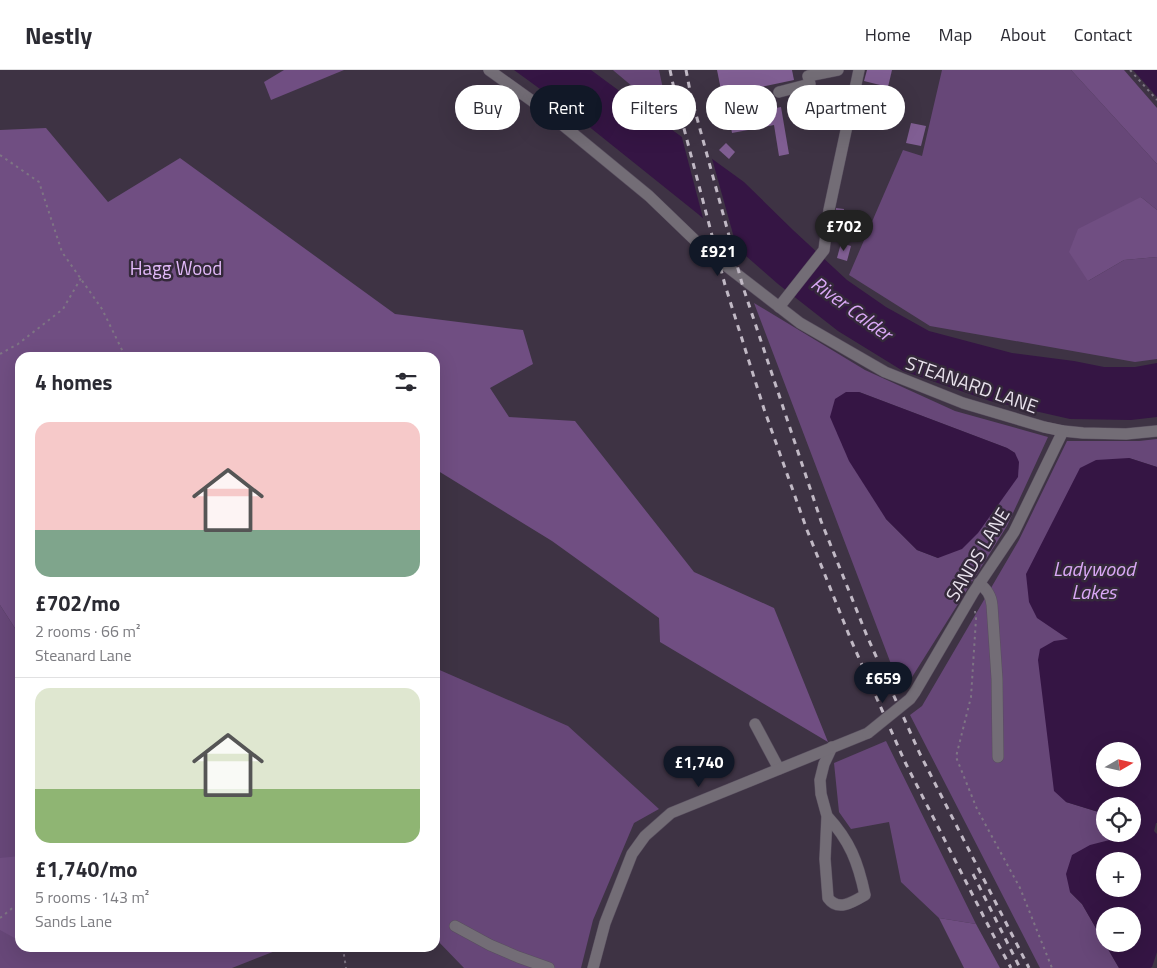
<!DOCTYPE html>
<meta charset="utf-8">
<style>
body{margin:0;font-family:"Titillium Web",sans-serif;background:#f7f7f7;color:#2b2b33;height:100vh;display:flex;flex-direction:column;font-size:19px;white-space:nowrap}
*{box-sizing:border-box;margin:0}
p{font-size:16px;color:#7c7c81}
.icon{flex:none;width:28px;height:28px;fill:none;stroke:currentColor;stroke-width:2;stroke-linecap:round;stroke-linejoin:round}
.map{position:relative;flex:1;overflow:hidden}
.panel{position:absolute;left:15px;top:282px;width:425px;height:600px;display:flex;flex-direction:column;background:#fff;border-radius:15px;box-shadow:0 5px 20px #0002}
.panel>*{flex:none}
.banner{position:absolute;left:455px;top:15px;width:475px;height:45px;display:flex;gap:10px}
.needle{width:32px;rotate:81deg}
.buttons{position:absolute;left:1096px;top:672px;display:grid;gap:10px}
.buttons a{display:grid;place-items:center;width:45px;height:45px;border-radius:50%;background:#fff;box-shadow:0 5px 20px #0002;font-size:25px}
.price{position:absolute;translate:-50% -42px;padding:0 11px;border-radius:18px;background:#111827;color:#fff;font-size:16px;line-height:32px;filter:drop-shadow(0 1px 2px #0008)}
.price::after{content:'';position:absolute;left:50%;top:30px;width:15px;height:11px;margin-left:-8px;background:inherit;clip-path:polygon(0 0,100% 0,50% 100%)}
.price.selected{background:#222;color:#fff}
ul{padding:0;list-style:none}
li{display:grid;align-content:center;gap:10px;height:265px;padding:0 20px}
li+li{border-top:1px solid #e1e1e2}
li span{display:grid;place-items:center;height:155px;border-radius:15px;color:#555}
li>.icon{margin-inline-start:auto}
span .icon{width:90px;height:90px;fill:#fffc;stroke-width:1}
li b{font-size:21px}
h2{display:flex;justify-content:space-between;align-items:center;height:60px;padding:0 20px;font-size:21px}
.tag{padding:0 18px;border-radius:22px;background:#fff;box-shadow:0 5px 20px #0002;font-size:18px;line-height:45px}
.tag.selected{background:#111827;color:#fff}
header{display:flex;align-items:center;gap:30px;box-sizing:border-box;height:70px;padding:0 25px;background:#fff;border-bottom:1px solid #e1e1e2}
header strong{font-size:24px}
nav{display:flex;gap:28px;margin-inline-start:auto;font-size:18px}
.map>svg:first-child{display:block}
.green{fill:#674778;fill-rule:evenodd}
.forest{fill:#704e82}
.water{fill:#351544;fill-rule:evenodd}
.pier{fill:#3e3344}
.building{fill:#805e93}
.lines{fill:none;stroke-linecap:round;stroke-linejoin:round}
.minor-casing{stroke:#594f5f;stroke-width:12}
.path{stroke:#7e7584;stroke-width:2;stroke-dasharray:2.5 4;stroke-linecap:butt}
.minor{stroke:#736d76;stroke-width:11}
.rail{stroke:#c1b9c5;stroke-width:3;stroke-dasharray:6 6;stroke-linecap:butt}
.minor-bridge-casing{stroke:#594f5f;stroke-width:12;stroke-linecap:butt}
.minor-bridge{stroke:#736d76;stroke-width:11}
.labels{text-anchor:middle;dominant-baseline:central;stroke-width:5;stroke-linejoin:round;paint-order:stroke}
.park-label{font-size:19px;fill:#e3bafa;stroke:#34293a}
.street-label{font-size:19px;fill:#e9e2ed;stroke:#34293a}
.water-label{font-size:20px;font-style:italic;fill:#daa8f6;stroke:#34293a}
</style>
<header>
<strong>Nestly</strong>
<nav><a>Home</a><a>Map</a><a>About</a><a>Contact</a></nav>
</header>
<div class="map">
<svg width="1157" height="898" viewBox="0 0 1157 898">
<rect width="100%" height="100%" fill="#3e3344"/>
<!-- green -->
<g class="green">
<polygon points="613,0 659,0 669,47 614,1"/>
<polygon points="942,0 1071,0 1157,94 1157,140 1141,127 1088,211 1124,190 1157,187 1157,289 1135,292 930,256 849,205 903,80 922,86"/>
<path d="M754 233 865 300 955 341 1048 367 1007 456 902 623ZM859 322 1007 378 1015 383 938 488 917 480 886 449Z"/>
<polygon points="1157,369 1157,397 1129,388 1068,569 1066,732 1105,744 1105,764 1127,764 1070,822 1082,834 1119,898 1040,898 910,645 922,636 1019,470 1067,371 1139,371"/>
<polygon points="0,535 20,566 20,878 283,878 232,898 0,898"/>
<polygon points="435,598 568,656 659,739 634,753 593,850 581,898 464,898 435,868"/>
<polygon points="886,671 976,854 939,848 901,812 889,752 851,759 839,742 834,693"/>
</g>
<!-- forest -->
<g class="forest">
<polygon points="284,0 344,0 271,30 264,12"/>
<polygon points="1071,0 1124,0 1157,38 1157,94"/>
<polygon points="46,58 108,132 180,88 395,244 523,260 533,294 490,318 509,347 575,351 694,502 774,538 828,672 660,572 659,548 552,471 435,399 435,288 20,288 20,566 0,535 0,60"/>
<polygon points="1141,127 1157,140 1157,187 1124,190 1088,211 1069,182 1078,159"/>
<polygon points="20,786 20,871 0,860 0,788"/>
<polygon points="939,848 976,854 1000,898 964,898"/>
</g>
<!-- water -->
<g class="water">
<polygon points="514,0 591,0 675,62 744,112 793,160 847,210 886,237 929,261 1012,283 1074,291 1104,297 1135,297 1157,293 1157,347 1131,350 1070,349 990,331 903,301 838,261 778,214 698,144 562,35"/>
<polygon points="1133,0 1157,0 1157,27"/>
<polygon points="846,322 859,322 1007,378 1015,383 1019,392 1018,407 978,463 962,479 938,488 917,480 886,449 849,391 830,347 835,329"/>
<path d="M1129 388 1157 397V753H1156L1154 761 1157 764V882L1152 897 1150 898H1119L1105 874H1132V846H1105V874L1082 834 1070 822 1066 804 1072 785 1090 775 1125 766 1127 764H1132V736H1105V744L1066 732 1054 721 1038 590 1040 579 1054 571 1068 569 1037 548 1029 532 1026 504 1080 398 1096 390ZM1132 681V709H1105V681ZM1132 791V819H1105V791Z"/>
</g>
<!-- pier -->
<polygon class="pier" points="681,64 711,85 738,182 704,152"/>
<!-- building -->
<g class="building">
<polygon points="717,0 792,0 794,10 722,25"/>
<polygon points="867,0 892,0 888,17 864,11"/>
<polygon points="781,37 789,84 779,86 774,55 732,63 729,47"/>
<polygon points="911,53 926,56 921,76 906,73"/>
<polygon points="726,73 735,82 729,89 719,80"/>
<polygon points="836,138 844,139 843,153 835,153"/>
<polygon points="841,173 851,176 847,191 837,188"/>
</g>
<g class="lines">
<!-- minor casing -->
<g class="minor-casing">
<g id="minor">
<polyline points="489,0 542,38 649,126 703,178 800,253 885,302 963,333 1044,357 1063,361 1083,363 1126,364 1157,361"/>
<polyline points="779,22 810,14 808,6 838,0"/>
<polyline points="779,237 824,180 829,140 859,0"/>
<path d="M979 513C987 520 991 525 992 535L997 609 998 687"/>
<polyline points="915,622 973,523 1014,462 1063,361"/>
<polyline points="755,654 779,699"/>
<path d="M827 746C850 771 858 792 865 825 853 832 838 842 828 828L825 789 827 746 821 724 820 710 824 694 832 677"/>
<polyline points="455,856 490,875 518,887 549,898"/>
<polyline points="593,898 605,853 632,784 645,766 671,743 868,663"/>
</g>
</g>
<!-- path -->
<g class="path">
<polyline points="1130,0 1157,30"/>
<polyline points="0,85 39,112 62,182 102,239 126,288"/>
<polyline points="0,284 18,274 63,239 81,208"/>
<polyline points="975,541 976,549 971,627 956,687 977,739 1020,818 1052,898"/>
<polyline points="0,848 20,832"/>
<polyline points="342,878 344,885 346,898"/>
</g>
<!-- minor -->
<use href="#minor" class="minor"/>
<!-- rail -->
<g class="rail">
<polyline points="670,0 676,28 725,215 764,339 807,460 851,570 905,692 990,859 1011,898"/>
<polyline points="686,0 691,26 743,217 821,451 867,566 920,684 1029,898"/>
<polyline points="973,804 1020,898"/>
</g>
<!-- minor-bridge casing -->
<g class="minor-bridge-casing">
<polyline id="minor-bridge" points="868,663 910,629 915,622"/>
</g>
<!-- minor-bridge -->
<use href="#minor-bridge" class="minor-bridge"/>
</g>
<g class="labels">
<!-- park labels -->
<g class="park-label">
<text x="176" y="197">Hagg Wood</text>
</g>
<!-- street labels -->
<g class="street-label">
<text transform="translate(972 314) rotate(19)">STEANARD LANE</text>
<text transform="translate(977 484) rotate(-59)">SANDS LANE</text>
</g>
<!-- water labels -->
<g class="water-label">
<text transform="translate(852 238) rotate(36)">River Calder</text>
<text x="1094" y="498">Ladywood<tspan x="1094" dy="23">Lakes</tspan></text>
</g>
</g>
</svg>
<div class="buttons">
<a><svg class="needle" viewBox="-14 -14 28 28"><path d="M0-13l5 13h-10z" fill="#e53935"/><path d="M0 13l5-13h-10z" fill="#7c7c81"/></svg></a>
<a><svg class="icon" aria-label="locate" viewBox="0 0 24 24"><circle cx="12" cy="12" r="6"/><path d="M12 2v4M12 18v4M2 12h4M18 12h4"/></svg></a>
<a>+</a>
<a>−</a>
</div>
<b class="price selected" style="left:844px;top:182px">£702</b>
<b class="price" style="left:718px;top:207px">£921</b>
<b class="price" style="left:883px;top:634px">£659</b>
<b class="price" style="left:699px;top:718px">£1,740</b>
<div class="banner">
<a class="tag">Buy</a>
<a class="tag selected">Rent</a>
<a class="tag">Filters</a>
<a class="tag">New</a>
<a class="tag">Apartment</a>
</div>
<section class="panel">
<h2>4 homes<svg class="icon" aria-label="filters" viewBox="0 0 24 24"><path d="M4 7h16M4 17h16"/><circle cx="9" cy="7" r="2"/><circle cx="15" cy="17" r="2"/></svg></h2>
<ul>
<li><span style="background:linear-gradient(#f6c9c9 70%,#7fa58c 0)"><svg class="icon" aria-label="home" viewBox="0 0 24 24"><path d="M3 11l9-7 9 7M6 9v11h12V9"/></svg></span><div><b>£702/mo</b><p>2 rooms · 66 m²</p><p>Steanard Lane</p></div></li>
<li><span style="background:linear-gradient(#dfe7d0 65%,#8fb573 0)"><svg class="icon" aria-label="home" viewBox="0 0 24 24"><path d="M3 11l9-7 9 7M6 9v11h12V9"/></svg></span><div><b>£1,740/mo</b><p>5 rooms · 143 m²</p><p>Sands Lane</p></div></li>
</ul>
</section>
</div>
